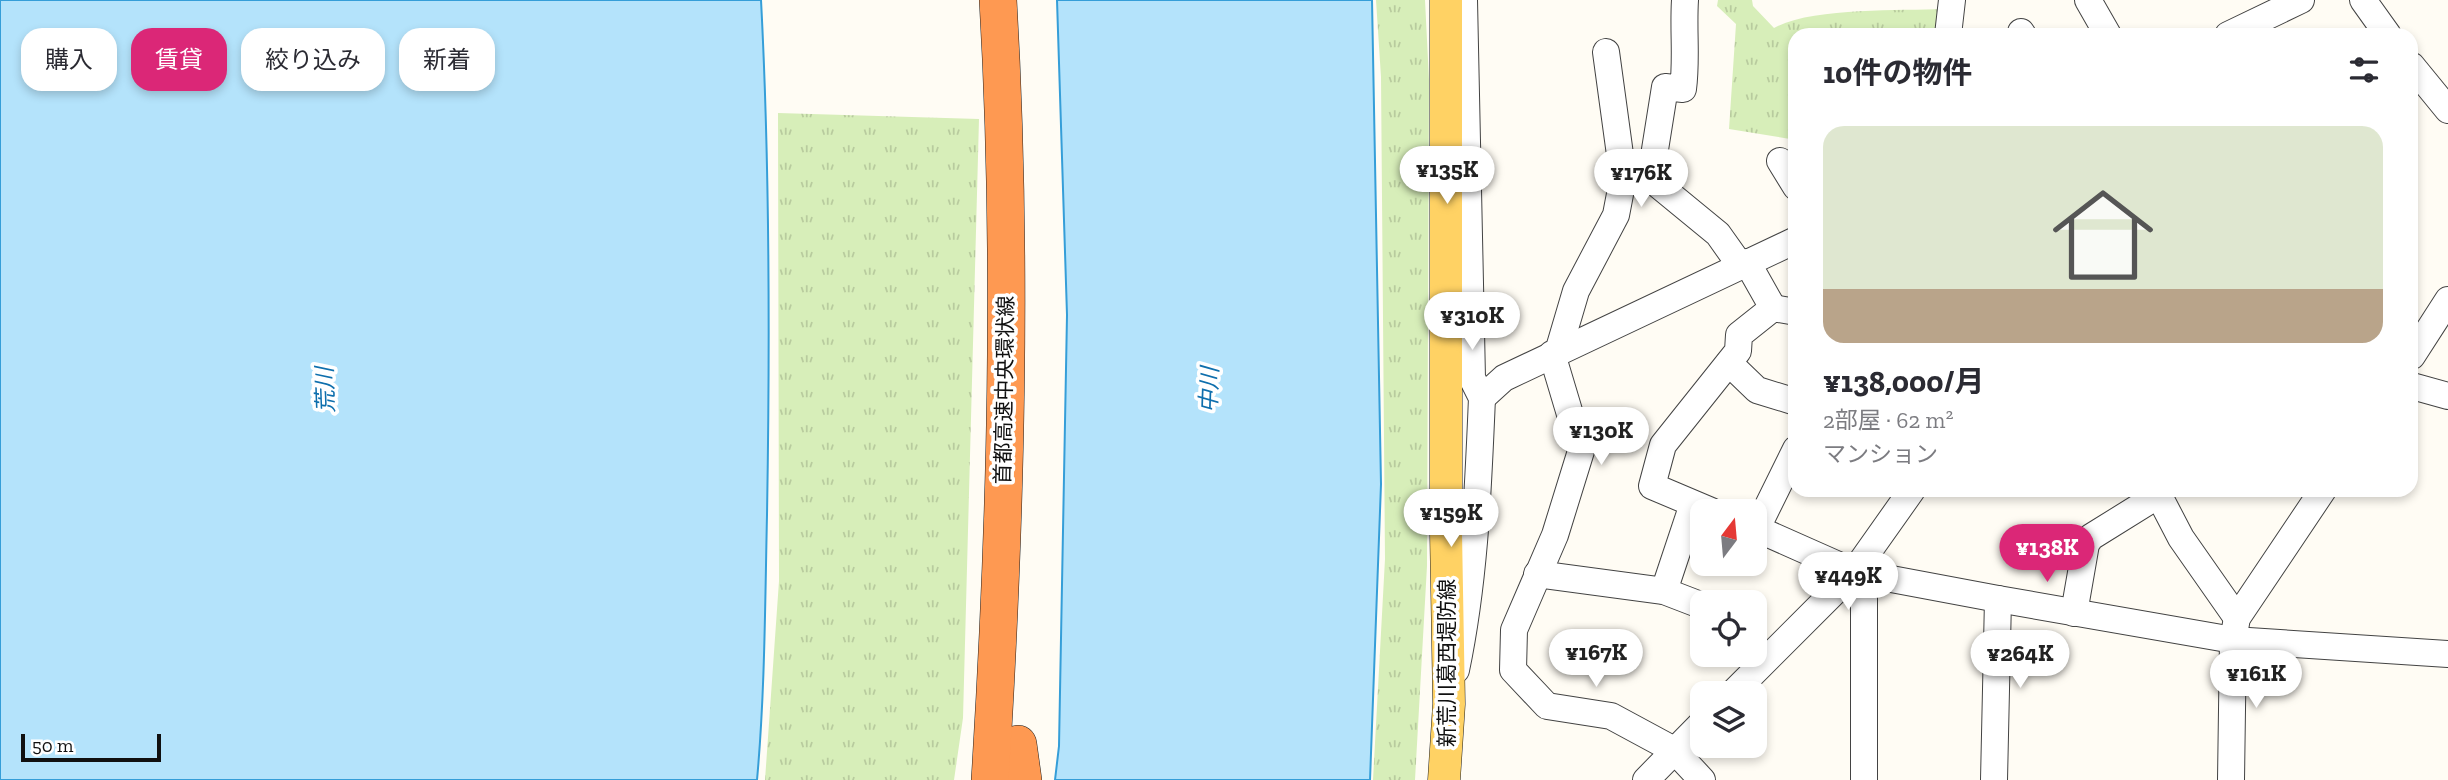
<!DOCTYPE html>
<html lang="ja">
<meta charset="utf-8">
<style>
body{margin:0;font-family:"Zilla Slab","Noto Sans JP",serif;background:#f7f7f7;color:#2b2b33;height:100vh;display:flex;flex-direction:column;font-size:26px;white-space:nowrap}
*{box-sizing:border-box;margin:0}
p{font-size:23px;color:#7c7c81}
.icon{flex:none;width:38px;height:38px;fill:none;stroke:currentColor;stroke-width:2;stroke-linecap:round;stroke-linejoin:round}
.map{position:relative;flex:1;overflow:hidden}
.side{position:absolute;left:1788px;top:28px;width:630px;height:469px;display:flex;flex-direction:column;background:#fff;border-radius:21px;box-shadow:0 4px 10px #0003}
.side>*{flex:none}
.top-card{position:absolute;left:21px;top:28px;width:665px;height:63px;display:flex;gap:14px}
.needle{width:46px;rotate:16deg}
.tools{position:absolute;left:1690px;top:499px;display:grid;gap:14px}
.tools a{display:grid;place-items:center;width:77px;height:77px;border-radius:14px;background:#fff;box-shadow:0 4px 10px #0003;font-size:35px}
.scale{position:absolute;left:21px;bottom:18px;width:140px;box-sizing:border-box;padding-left:7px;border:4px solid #101010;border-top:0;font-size:19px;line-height:24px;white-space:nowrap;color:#101010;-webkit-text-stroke:5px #fff;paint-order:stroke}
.price{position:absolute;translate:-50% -60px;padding:0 16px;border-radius:24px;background:#fff;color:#222;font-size:23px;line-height:46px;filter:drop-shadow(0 2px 4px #0008)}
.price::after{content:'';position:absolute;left:50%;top:42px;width:21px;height:16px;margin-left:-10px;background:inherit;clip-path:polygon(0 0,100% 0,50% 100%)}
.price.current{background:#db2777;color:#fff}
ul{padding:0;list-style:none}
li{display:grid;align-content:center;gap:14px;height:371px;padding:0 35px}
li+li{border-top:2px solid #e1e1e2}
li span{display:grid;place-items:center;height:217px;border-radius:21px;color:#555}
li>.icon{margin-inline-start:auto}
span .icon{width:126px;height:126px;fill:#fffc;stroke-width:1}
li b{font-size:30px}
h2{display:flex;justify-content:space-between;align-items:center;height:84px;padding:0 35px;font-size:30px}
.tag{padding:0 24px;border-radius:21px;background:#fff;box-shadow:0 4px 10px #0003;font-size:24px;line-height:63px}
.tag.current{background:#db2777;color:#fff}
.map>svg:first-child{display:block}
.grass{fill:url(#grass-tufts)}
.water{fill:#b4e3fb;stroke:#359ed8;stroke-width:2}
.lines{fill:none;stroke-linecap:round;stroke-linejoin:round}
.minor-casing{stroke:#434343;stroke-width:28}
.major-casing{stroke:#212121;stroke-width:33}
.highway-casing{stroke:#212121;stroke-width:38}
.minor{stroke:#fff;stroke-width:26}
.major{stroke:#ffd264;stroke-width:32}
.highway{stroke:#fe9952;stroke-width:37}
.labels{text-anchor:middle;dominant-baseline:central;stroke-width:7;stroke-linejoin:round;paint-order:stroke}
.street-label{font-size:21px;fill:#101010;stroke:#fff}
.water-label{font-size:23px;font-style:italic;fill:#0e6fad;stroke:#fff}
</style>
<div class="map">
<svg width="2448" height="780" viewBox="0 0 2448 780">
<defs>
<pattern id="grass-tufts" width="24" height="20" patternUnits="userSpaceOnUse" patternTransform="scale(1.75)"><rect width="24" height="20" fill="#d7eeb9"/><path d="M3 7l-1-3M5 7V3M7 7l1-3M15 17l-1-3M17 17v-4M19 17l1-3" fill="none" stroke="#b8cb9e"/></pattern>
</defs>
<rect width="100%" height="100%" fill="#fffcf4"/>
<!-- grass -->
<g class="grass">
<polygon points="1376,0 1425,0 1429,80 1427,566 1415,780 1373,780 1385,559 1381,77"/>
<path d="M1718 0H1752L1753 6 1774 28C1812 7 1899 11 1944 9L1941 35H1796V140L1729 129 1736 24 1717 6Z"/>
<polygon points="778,113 979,119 963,718 954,780 765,780 779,581"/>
</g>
<!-- water -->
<g class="water">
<path d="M0 0H761C770 171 770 343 767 515 765 603 765 692 757 780H0Z"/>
<polygon points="1057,0 1372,0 1381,484 1370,780 1055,780 1059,746 1067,315"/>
</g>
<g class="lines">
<!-- minor casing -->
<g class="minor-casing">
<g id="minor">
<polyline points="2088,0 2108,35"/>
<polyline points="2363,0 2388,35"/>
<polyline points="2021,32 2023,35"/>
<polyline points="1948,35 1952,0"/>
<polyline points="2228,35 2301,0"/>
<polyline points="2412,66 2448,110"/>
<polyline points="1780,161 1796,187"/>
<path d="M1653 162 1665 87 1683 89C1687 59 1683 31 1685 0"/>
<polyline points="1651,179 1718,234 1740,265"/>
<polyline points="1747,262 1773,308"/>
<polyline points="1558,352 1576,291 1616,215 1621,189 1621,162 1606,52"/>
<polyline points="1552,354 1581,451 1555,535 1514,630 1513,670 1547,706 1611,716 1674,750 1702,780"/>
<polyline points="2412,356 2448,300"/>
<polyline points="1729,363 1757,390 1796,402"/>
<polyline points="2412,386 2448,396"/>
<polyline points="1482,398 1504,378 1796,240"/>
<polyline points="2156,490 2181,538 2237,618"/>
<polyline points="1711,511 1652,486 1663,445 1738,351 1739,335 1773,308 1796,312"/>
<polyline points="1755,528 1854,572 1998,599 2233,640 2448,654"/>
<polyline points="1757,528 1796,449"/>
<polyline points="1537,574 1664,591 1703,606"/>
<polyline points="1664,591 1693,504"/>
<polyline points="2074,613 2086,544 2091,537 2157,496"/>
<path d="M1456 670C1475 579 1478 490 1482 398L1472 378 1464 0"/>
<polyline points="1733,693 1854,572 1912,490"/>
<polyline points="1646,780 1703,722"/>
<polyline points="1864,780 1864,574"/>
<polyline points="1994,780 1998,599"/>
<polyline points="2231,780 2233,640 2237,618 2323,490"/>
</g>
</g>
<!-- major casing -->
<g class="major-casing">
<polyline id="major" points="1444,780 1449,704 1446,533 1446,0"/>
</g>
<!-- highway casing -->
<g class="highway-casing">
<g id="highway">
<polyline points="1018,744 1023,780"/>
<path d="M990 780C1006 521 1013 259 998 0"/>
</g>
</g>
<!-- minor -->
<use href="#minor" class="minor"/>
<!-- major -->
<use href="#major" class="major"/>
<!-- highway -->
<use href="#highway" class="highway"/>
</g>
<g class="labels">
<!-- street labels -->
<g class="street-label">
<text transform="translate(1004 390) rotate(-89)">首都高速中央環状線</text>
<text transform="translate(1446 663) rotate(-90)">新荒川葛西堤防線</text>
</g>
<!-- water labels -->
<g class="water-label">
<text transform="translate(325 390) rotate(-92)">荒川</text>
<text transform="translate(1209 390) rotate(-88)">中川</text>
</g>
</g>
</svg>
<div class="tools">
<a><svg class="needle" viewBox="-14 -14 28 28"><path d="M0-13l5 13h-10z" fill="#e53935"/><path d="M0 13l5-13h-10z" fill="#7c7c81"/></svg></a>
<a><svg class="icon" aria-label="locate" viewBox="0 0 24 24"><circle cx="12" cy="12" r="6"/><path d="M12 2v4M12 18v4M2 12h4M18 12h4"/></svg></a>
<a><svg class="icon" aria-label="layers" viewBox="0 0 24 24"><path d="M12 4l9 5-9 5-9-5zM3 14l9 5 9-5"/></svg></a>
</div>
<div class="scale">50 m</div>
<b class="price" style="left:1447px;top:206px">¥135K</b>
<b class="price" style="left:1641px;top:209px">¥176K</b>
<b class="price" style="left:1472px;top:352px">¥310K</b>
<b class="price" style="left:1601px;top:467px">¥130K</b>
<b class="price" style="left:1451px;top:549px">¥159K</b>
<b class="price current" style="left:2047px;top:584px">¥138K</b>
<b class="price" style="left:1848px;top:612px">¥449K</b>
<b class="price" style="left:1596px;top:689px">¥167K</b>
<b class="price" style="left:2020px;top:690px">¥264K</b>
<b class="price" style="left:2256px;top:710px">¥161K</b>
<div class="top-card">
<a class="tag">購入</a>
<a class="tag current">賃貸</a>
<a class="tag">絞り込み</a>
<a class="tag">新着</a>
</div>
<section class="side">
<h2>10件の物件<svg class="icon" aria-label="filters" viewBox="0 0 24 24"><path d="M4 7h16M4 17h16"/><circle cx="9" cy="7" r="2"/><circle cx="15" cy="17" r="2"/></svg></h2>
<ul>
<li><span style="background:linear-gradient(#dfe7d0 75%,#b9a48a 0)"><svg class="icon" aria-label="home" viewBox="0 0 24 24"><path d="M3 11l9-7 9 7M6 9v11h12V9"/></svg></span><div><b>¥138,000/月</b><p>2部屋 · 62 m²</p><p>マンション</p></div></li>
</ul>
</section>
</div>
